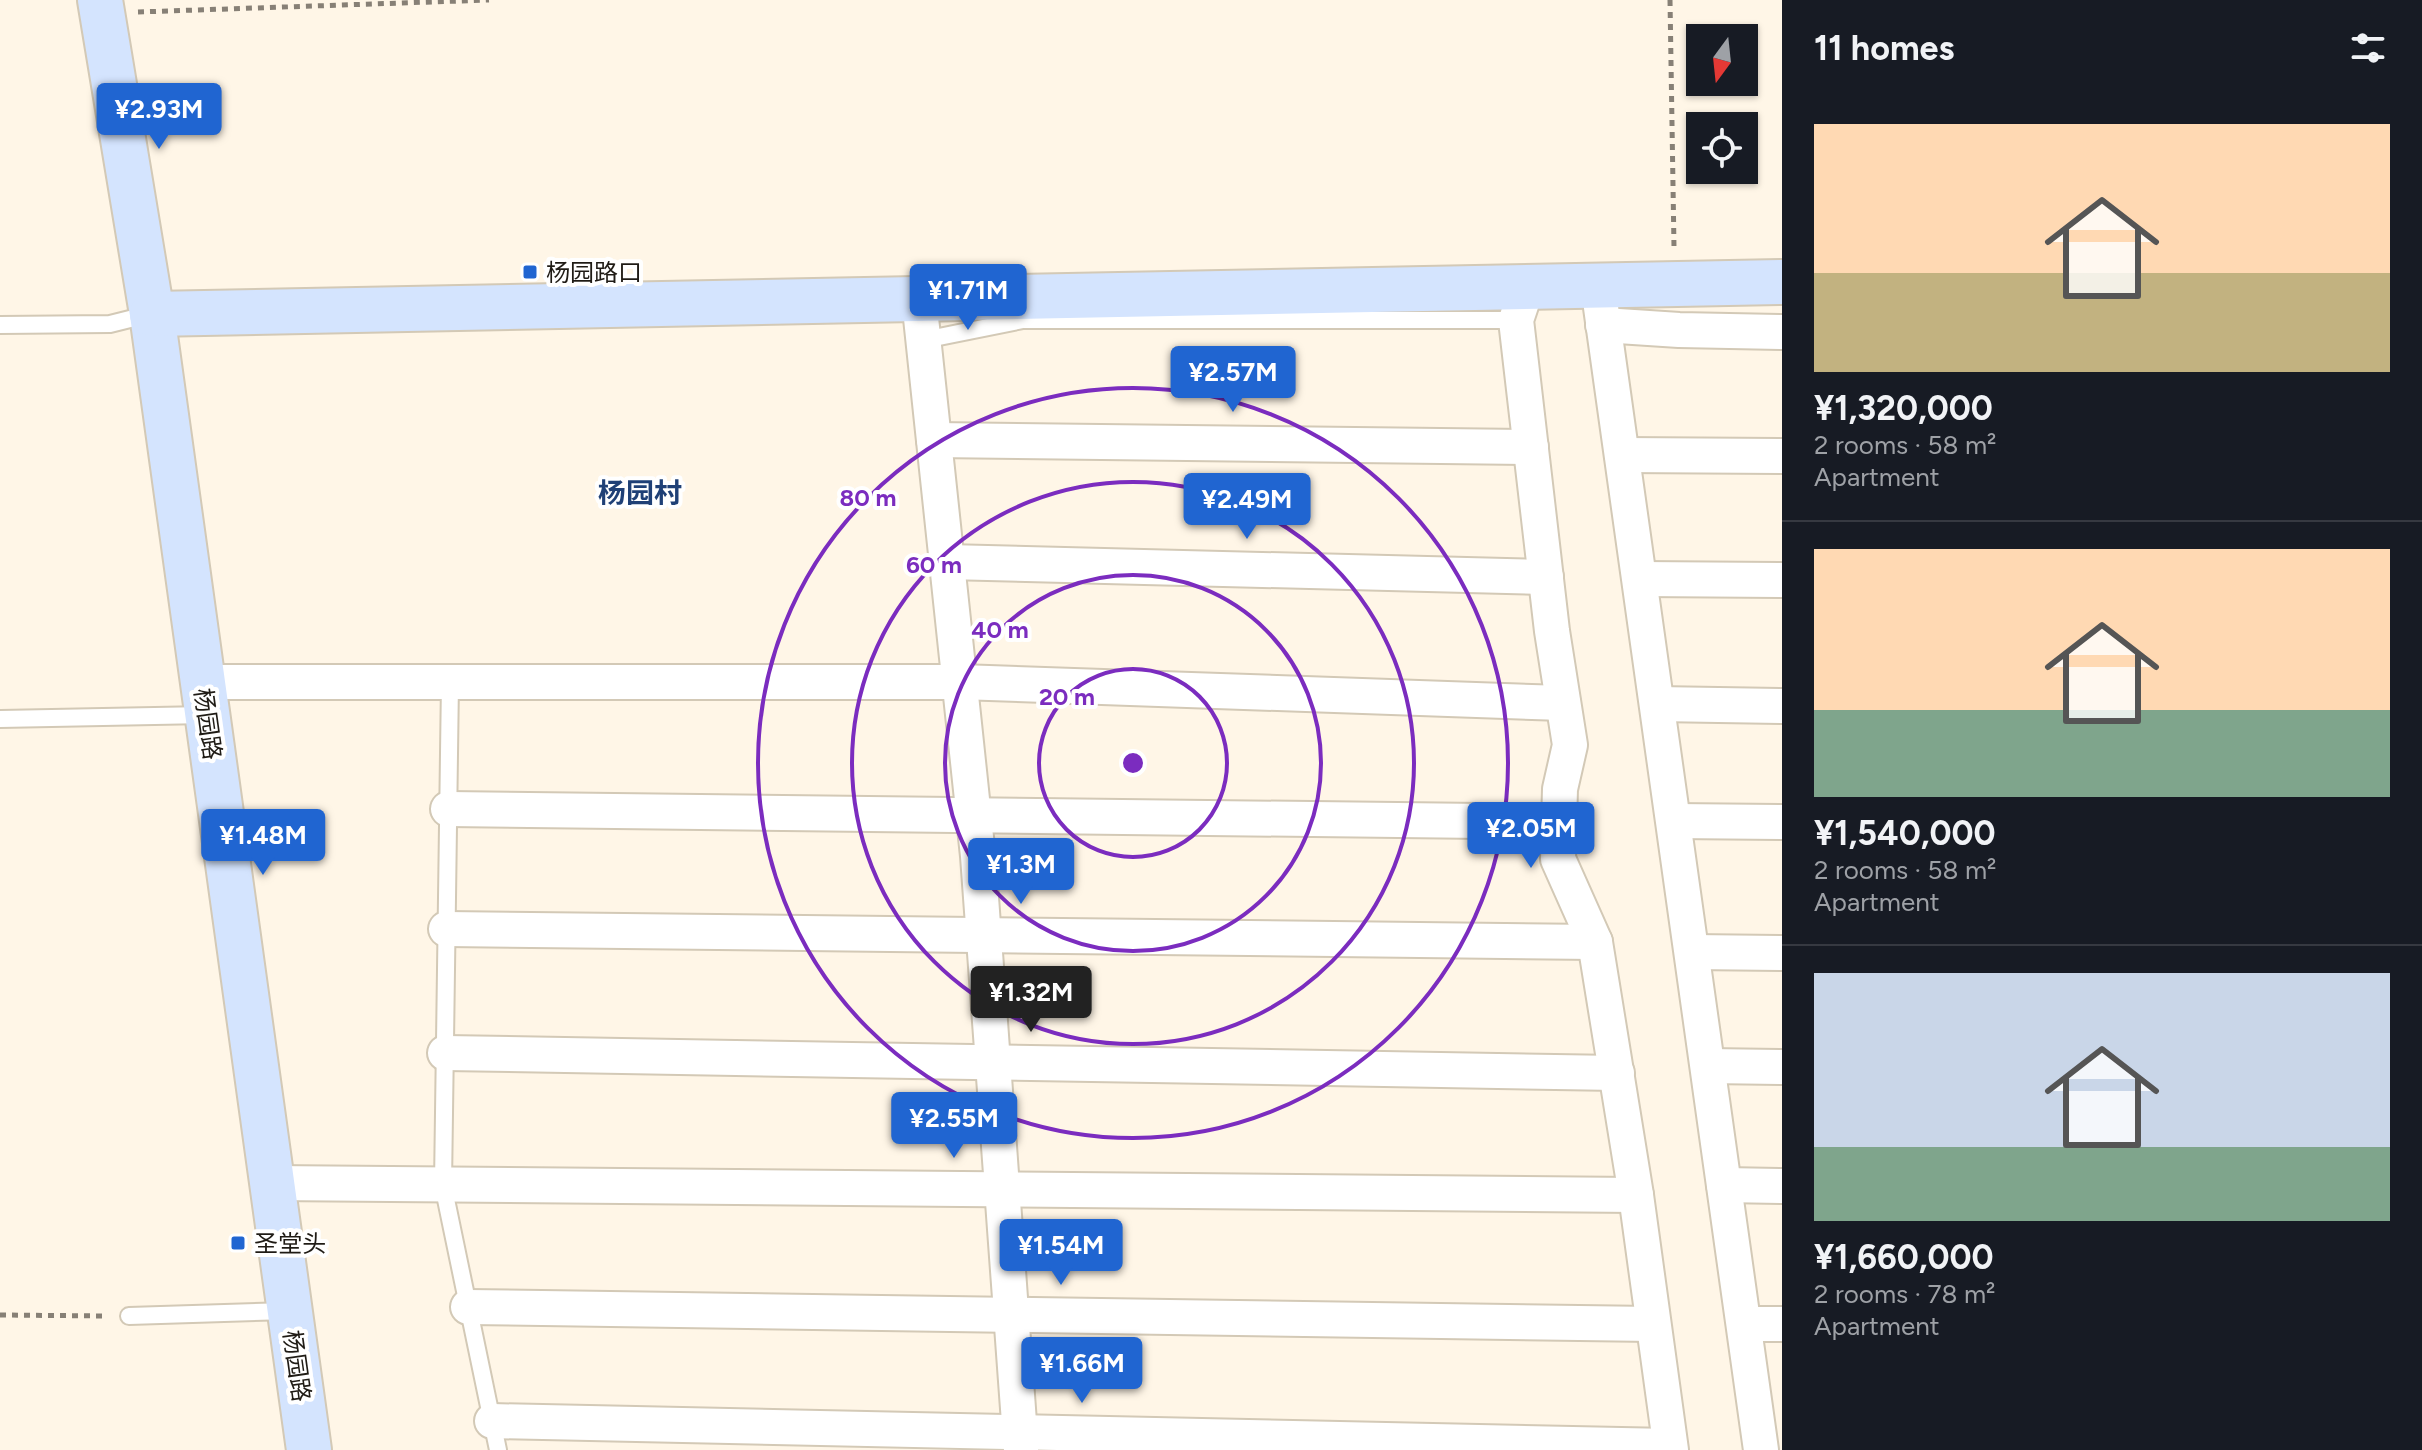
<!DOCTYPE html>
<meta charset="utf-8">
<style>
body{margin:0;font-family:Figtree,"Noto Sans SC",sans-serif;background:#242831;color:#f1f3f6;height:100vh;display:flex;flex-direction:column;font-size:30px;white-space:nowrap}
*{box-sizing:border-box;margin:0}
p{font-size:26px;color:#9ea1a6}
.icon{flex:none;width:44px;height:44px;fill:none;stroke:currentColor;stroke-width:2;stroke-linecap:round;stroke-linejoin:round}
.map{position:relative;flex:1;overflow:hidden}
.details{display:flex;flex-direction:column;background:#171b24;width:640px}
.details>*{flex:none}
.needle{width:52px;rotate:195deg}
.controls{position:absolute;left:1686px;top:24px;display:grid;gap:16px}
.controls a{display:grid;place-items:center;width:72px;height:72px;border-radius:0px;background:#171b24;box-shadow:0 2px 6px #0004;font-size:40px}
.price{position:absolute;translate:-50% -68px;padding:0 18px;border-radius:8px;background:#2065d1;color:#fff;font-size:26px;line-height:52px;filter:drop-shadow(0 2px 4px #0008)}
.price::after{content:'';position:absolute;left:50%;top:48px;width:24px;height:18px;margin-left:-12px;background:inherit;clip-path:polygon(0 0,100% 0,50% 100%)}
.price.current{background:#222;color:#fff}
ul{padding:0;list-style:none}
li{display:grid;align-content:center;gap:16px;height:424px;padding:0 32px}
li+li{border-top:2px solid #363941}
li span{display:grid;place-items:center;height:248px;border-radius:0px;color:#555}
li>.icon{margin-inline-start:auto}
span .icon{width:144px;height:144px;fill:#fffc;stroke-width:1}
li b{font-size:34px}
h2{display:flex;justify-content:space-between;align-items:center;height:96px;padding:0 32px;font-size:34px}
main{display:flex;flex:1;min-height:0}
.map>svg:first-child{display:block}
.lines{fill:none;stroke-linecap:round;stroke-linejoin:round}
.lane-casing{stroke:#d3c9b6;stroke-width:20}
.street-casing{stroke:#d3c9b6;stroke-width:38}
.secondary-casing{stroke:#d3c9b6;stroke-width:48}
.path{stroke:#878076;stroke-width:5;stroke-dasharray:6 6;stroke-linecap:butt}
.lane{stroke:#fff;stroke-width:16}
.street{stroke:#fff;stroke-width:34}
.secondary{stroke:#d4e4fe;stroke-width:44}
.ring{fill:none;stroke:#7b2cbf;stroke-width:4}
.poi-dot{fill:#2065d1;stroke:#fff;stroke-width:3}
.labels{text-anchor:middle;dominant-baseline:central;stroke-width:8;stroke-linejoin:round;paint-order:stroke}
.poi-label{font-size:24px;fill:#1f1b15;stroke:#fff;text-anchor:start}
.street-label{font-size:24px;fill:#1f1b15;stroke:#fff}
.quarter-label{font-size:28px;font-weight:bold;fill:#1f4076;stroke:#fff}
.centre{fill:#7b2cbf;stroke:#fff;stroke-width:4}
.ring-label{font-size:24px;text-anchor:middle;font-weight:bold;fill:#7b2cbf;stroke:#fff;stroke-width:8;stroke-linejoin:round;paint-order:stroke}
</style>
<main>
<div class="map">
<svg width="1782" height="1450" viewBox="0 0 1782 1450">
<rect width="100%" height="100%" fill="#fff6e7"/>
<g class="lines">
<!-- lane casing -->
<g class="lane-casing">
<g id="lane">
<polyline points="0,325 110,324 150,314"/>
<polyline points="924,340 1023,320 1516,320"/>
<polyline points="450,682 443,1185 498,1450"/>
<polyline points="0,719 206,715"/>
<polyline points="129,1316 288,1311"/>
</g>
</g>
<!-- street casing -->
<g class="street-casing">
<g id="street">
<polyline points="1598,286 1761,1450"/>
<polyline points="1527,287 1516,320 1552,631 1570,745 1560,789 1558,859 1595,942 1636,1195 1671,1450"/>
<polyline points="919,299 978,856 1021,1450"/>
<polyline points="1603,325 1679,330 1782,332"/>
<polyline points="934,440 1531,447"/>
<polyline points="1622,455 1782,456"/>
<polyline points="947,562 1546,577"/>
<polyline points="1640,579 1782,580"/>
<polyline points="202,682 960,682 1563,703"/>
<polyline points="1657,704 1782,706"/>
<polyline points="448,809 1559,822"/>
<polyline points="1674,821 1782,822"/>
<polyline points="446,929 1595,942"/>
<polyline points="1692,952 1782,953"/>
<polyline points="445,1053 1617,1073"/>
<polyline points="1708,1066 1782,1067"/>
<polyline points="271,1183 1636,1195"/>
<polyline points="1724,1185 1782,1186"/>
<polyline points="468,1307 1653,1324"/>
<polyline points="1744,1324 1782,1324"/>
<polyline points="492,1421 1670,1446"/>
</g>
</g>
<!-- secondary casing -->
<g class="secondary-casing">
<g id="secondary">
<polyline points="100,0 152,314 309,1450"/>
<polyline points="152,314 1782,282"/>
</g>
</g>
<!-- path -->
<g class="path">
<polyline points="1670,0 1674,247"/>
<polyline points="138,12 489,0"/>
<polyline points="0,1315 108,1316"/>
</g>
<!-- lane -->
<use href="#lane" class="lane"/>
<!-- street -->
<use href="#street" class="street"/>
<!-- secondary -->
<use href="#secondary" class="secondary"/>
</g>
<!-- distance rings -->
<g class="ring">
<circle cx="1133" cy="763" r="94"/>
<circle cx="1133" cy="763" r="188"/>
<circle cx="1133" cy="763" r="281"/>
<circle cx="1133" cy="763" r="375"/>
</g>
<!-- markers -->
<g class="poi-dot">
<rect x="522" y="264" width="16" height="16" rx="4"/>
<rect x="230" y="1235" width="16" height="16" rx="4"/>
</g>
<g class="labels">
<!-- poi labels -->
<g class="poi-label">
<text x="546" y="272">杨园路口</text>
<text x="254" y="1243">圣堂头</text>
</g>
<!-- street labels -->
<g class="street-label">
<text transform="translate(208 724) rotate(82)">杨园路</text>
<text transform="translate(297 1366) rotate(82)">杨园路</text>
</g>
<!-- quarter labels -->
<g class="quarter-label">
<text x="640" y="493">杨园村</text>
</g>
</g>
<circle cx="1133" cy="763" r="12" class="centre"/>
<g class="ring-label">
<text x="868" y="506">80 m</text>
<text x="934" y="573">60 m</text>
<text x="1000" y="638">40 m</text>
<text x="1067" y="705">20 m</text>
</g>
</svg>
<div class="controls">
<a><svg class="needle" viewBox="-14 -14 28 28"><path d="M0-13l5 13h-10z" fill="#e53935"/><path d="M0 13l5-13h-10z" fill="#9ea1a6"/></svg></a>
<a><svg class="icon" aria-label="locate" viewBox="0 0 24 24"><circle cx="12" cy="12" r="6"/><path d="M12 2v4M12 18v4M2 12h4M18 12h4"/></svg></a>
</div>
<b class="price" style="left:159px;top:151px">¥2.93M</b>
<b class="price" style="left:968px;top:332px">¥1.71M</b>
<b class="price" style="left:1233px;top:414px">¥2.57M</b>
<b class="price" style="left:1247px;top:541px">¥2.49M</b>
<b class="price" style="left:1531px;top:870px">¥2.05M</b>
<b class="price" style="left:263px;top:877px">¥1.48M</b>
<b class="price" style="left:1021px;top:906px">¥1.3M</b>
<b class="price current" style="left:1031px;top:1034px">¥1.32M</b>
<b class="price" style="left:954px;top:1160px">¥2.55M</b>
<b class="price" style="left:1061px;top:1287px">¥1.54M</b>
<b class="price" style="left:1082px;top:1405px">¥1.66M</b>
</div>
<section class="details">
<h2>11 homes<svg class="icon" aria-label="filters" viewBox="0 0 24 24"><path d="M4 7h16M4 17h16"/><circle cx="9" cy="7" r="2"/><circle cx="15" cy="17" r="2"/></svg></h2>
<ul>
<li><span style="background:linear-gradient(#ffd9b3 60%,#c2b280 0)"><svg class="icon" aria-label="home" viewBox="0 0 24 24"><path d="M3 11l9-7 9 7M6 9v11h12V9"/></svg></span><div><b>¥1,320,000</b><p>2 rooms · 58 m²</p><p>Apartment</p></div></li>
<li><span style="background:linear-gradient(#ffd9b3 65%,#7fa58c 0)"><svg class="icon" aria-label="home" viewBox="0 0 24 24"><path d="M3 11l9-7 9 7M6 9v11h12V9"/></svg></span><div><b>¥1,540,000</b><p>2 rooms · 58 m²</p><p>Apartment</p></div></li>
<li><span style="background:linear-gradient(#c9d6e8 70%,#7fa58c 0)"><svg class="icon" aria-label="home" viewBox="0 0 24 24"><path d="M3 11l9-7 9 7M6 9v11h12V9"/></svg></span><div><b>¥1,660,000</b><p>2 rooms · 78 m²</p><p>Apartment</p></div></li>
</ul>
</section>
</main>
